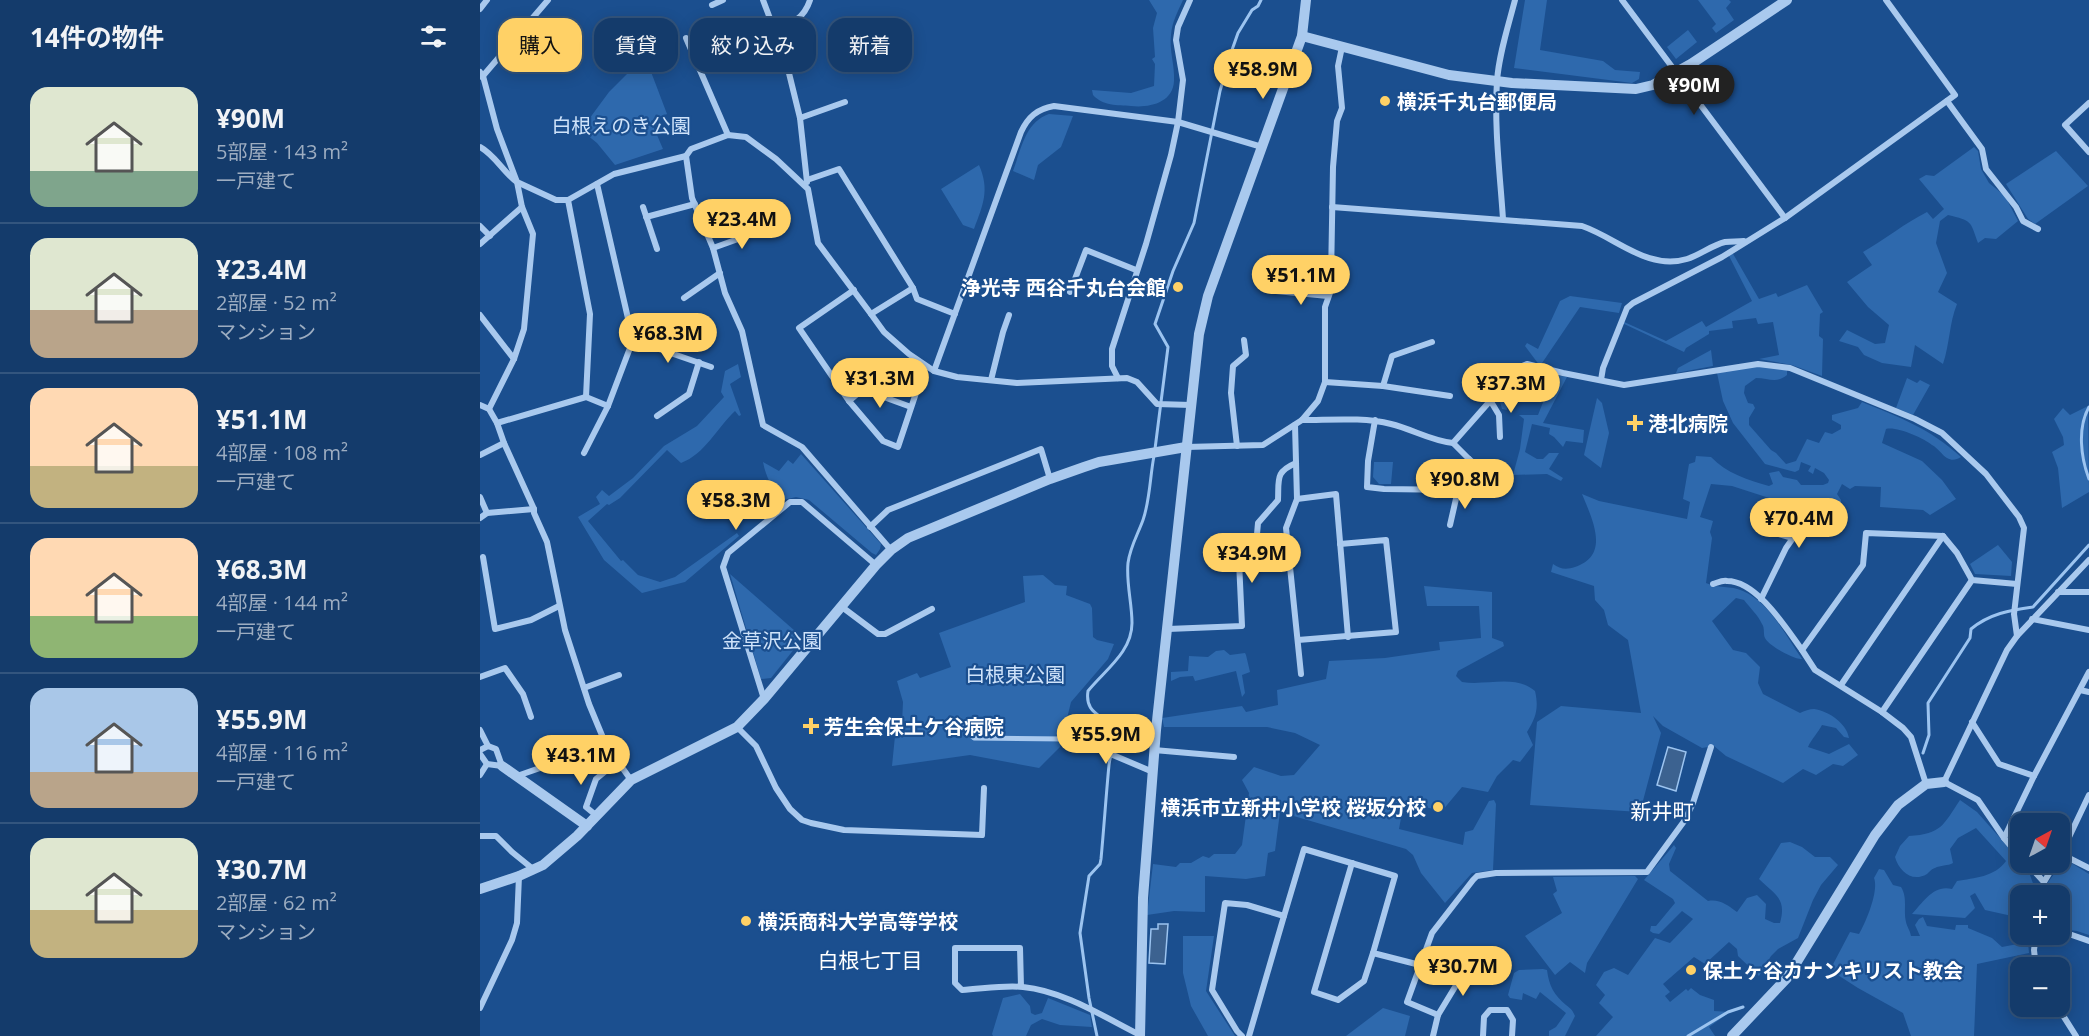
<!DOCTYPE html>
<html lang="ja">
<meta charset="utf-8">
<style>
body{margin:0;font-family:"Open Sans","Noto Sans JP",sans-serif;background:#1d4271;color:#f1f3f6;height:100vh;display:flex;flex-direction:column;font-size:22px;white-space:nowrap}
*{box-sizing:border-box;margin:0}
p{font-size:20px;color:#9dadc1}
.icon{flex:none;width:33px;height:33px;fill:none;stroke:currentColor;stroke-width:2;stroke-linecap:round;stroke-linejoin:round}
.map{position:relative;flex:1;overflow:hidden}
.sheet{display:flex;flex-direction:column;background:#143b6b;width:480px}
.sheet>*{flex:none}
.guide{position:absolute;left:18px;top:18px;width:570px;height:54px;display:flex;gap:12px}
.needle{width:39px;rotate:40deg}
.controls{position:absolute;left:1530px;top:813px;display:grid;gap:12px}
.controls a{display:grid;place-items:center;width:60px;height:60px;border-radius:12px;background:#143b6b;box-shadow:0 3px 15px #0003,0 0 0 2px #33557e;font-size:30px}
.price{position:absolute;translate:-50% -51px;padding:0 14px;border-radius:21px;background:#ffd166;color:#111;font-size:20px;line-height:39px;filter:drop-shadow(0 2px 3px #0008)}
.price::after{content:'';position:absolute;left:50%;top:36px;width:18px;height:14px;margin-left:-9px;background:inherit;clip-path:polygon(0 0,100% 0,50% 100%)}
.price.active{background:#222;color:#fff}
ul{padding:0;list-style:none}
li{display:flex;align-items:center;gap:18px;height:150px;padding:0 30px}
li+li{border-top:2px solid #33557e}
li span{display:grid;place-items:center;flex:none;width:168px;height:120px;border-radius:18px;color:#555}
li>.icon{margin-inline-start:auto}
span .icon{width:72px;height:72px;fill:#fffc;stroke-width:1}
li b{font-size:26px}
h2{display:flex;justify-content:space-between;align-items:center;height:72px;padding:0 30px;font-size:26px}
.tag{padding:0 21px;border-radius:18px;background:#143b6b;box-shadow:0 3px 15px #0003,0 0 0 2px #33557e;font-size:21px;line-height:54px}
.tag.active{background:#ffd166;color:#111}
main{display:flex;flex:1;min-height:0}
.map>svg:first-child{display:block}
.green{fill:#2e69ad}
.water{fill:#3c6290;stroke:#9cc4f0;stroke-width:1.5}
.lines{fill:none;stroke-linecap:round;stroke-linejoin:round}
.stream{stroke:#9cc4f0;stroke-width:3}
.pedestrian{stroke:#a9c9ee;stroke-width:5}
.minor{stroke:#a9c9ee;stroke-width:6}
.tertiary{stroke:#a9c9ee;stroke-width:10}
.poi-dot{fill:#ffd166;stroke:#1b4f8f;stroke-width:2}
.labels{text-anchor:middle;dominant-baseline:central;stroke-width:4.5;stroke-linejoin:round;paint-order:stroke}
.poi-label{font-size:20px;font-weight:bold;fill:#fff;stroke:#1b4f8f;text-anchor:start}
.park-label{font-size:20px;fill:#cfe3fa;stroke:#1b4f8f}
.neighbourhood-label{font-size:21px;fill:#fff;stroke:#1b4f8f}
</style>
<main>
<section class="sheet">
<h2>14件の物件<svg class="icon" aria-label="filters" viewBox="0 0 24 24"><path d="M4 7h16M4 17h16"/><circle cx="9" cy="7" r="2"/><circle cx="15" cy="17" r="2"/></svg></h2>
<ul>
<li><span style="background:linear-gradient(#dfe7d0 70%,#7fa58c 0)"><svg class="icon" aria-label="home" viewBox="0 0 24 24"><path d="M3 11l9-7 9 7M6 9v11h12V9"/></svg></span><div><b>¥90M</b><p>5部屋 · 143 m²</p><p>一戸建て</p></div></li>
<li><span style="background:linear-gradient(#dfe7d0 60%,#b9a48a 0)"><svg class="icon" aria-label="home" viewBox="0 0 24 24"><path d="M3 11l9-7 9 7M6 9v11h12V9"/></svg></span><div><b>¥23.4M</b><p>2部屋 · 52 m²</p><p>マンション</p></div></li>
<li><span style="background:linear-gradient(#ffd9b3 65%,#c2b280 0)"><svg class="icon" aria-label="home" viewBox="0 0 24 24"><path d="M3 11l9-7 9 7M6 9v11h12V9"/></svg></span><div><b>¥51.1M</b><p>4部屋 · 108 m²</p><p>一戸建て</p></div></li>
<li><span style="background:linear-gradient(#ffd9b3 65%,#8fb573 0)"><svg class="icon" aria-label="home" viewBox="0 0 24 24"><path d="M3 11l9-7 9 7M6 9v11h12V9"/></svg></span><div><b>¥68.3M</b><p>4部屋 · 144 m²</p><p>一戸建て</p></div></li>
<li><span style="background:linear-gradient(#a9c7e8 70%,#b9a48a 0)"><svg class="icon" aria-label="home" viewBox="0 0 24 24"><path d="M3 11l9-7 9 7M6 9v11h12V9"/></svg></span><div><b>¥55.9M</b><p>4部屋 · 116 m²</p><p>一戸建て</p></div></li>
<li><span style="background:linear-gradient(#dfe7d0 60%,#c2b280 0)"><svg class="icon" aria-label="home" viewBox="0 0 24 24"><path d="M3 11l9-7 9 7M6 9v11h12V9"/></svg></span><div><b>¥30.7M</b><p>2部屋 · 62 m²</p><p>マンション</p></div></li>
</ul>
</section>
<div class="map">
<svg width="1609" height="1036" viewBox="0 0 1609 1036">
<rect width="100%" height="100%" fill="#1b4f8f"/>
<!-- green -->
<g class="green">
<path d="M669 0H703C698 11 692 22 691 35 689 50 695 66 694 81 693 103 669 108 651 106 637 105 623 106 613 95L612 90 651 93 674 86 675 64 672 59 675 57 673 28 677 13Z"/>
<polygon points="1045,0 1067,0 1060,50 1123,61 1135,70 1160,72 1159,79 1152,83 1034,68"/>
<polygon points="1218,0 1249,0 1251,2 1246,8 1254,20 1236,33 1232,28 1236,24"/>
<polygon points="1208,30 1217,42 1196,59 1187,47"/>
<polygon points="165,56 187,114 171,121 183,149 135,165 117,143 101,130 129,92"/>
<path d="M569 114 593 116 581 147 558 165 554 180 533 171C541 150 545 122 569 114Z"/>
<path d="M1494 147 1498 151 1501 169 1509 183 1525 196 1538 221 1516 239 1505 238 1498 243C1490 220 1492 221 1468 215L1460 221 1456 243 1467 273 1458 292 1477 304C1469 324 1470 343 1463 364L1435 345 1431 367 1402 363 1384 355 1378 347 1359 341 1367 330 1395 344 1405 343 1409 325 1388 307 1367 282 1392 265 1383 252C1404 240 1425 223 1447 212L1453 219 1464 209 1439 179 1446 175 1454 176Z"/>
<polygon points="1576,151 1608,186 1555,224 1548,219 1526,184"/>
<path d="M499 165C510 190 503 205 494 229L483 225 461 189Z"/>
<polygon points="1252,252 1279,299 1296,293 1298,297 1327,285 1343,312 1340,314 1339,336 1343,339 1342,376 1312,365 1279,359 1299,355 1293,322 1278,324 1276,318 1252,321 1253,328 1229,331 1229,334 1206,348 1204,352 1142,323 1142,321 1186,341 1222,321 1226,327 1272,301 1248,254"/>
<polygon points="1090,296 1142,303 1139,313 1100,307 1060,366 1045,346 1047,343 1058,349 1080,301"/>
<polygon points="1231,350 1233,366 1196,373 1198,368"/>
<path d="M258 364 261 377 250 384 261 415 259 416 255 411C237 428 225 454 201 463L187 450 140 498 129 505 127 504 108 521 141 561 143 560 158 575 180 582 195 577 257 533 259 536 205 582 162 593 124 560 98 517 120 504 116 497 122 490 129 496 153 478 184 446 217 426 244 397 241 392 245 371Z"/>
<path d="M1278 366 1307 370V375C1296 384 1289 378 1276 378L1265 386 1264 393 1268 403 1273 404 1275 408 1269 418V425L1291 450 1296 453 1306 464 1316 461 1327 439 1339 443 1345 432 1352 434 1361 429V425L1352 420V415L1378 408 1382 402C1421 418 1449 428 1481 457 1476 460 1472 461 1467 458 1462 455 1458 448 1452 445 1444 438 1416 426 1406 429L1402 443 1442 461 1462 480 1476 499 1450 515 1443 510 1400 507 1401 487 1375 486 1370 489 1362 484 1357 494 1361 500 1362 519 1323 509 1252 486 1231 484 1220 517 1233 521 1230 532 1232 538 1226 583C1238 589 1250 585 1263 591 1290 603 1306 636 1322 659 1314 660 1288 645 1285 638 1283 634 1285 628 1282 624 1278 615 1270 608 1264 600L1256 598 1232 621 1253 650 1266 653 1280 667 1278 683 1283 694 1320 713C1324 711 1330 709 1334 709 1349 711 1367 724 1369 738L1364 737 1356 728 1342 725C1338 733 1332 738 1328 747L1349 754 1369 744 1378 755 1363 766 1353 764 1336 775 1323 769 1303 783 1246 756 1234 746 1222 748 1183 726 1173 716 1181 733 1160 812 1050 805 1057 722 1081 706 1161 713 1148 640 1128 625 1124 610 1115 600 1114 586 1071 572 1073 564C1080 569 1086 570 1095 567 1131 555 1112 519 1102 494L1119 501 1207 519 1210 502 1203 499 1209 464 1215 462 1216 456 1231 457C1246 473 1268 480 1289 486L1293 484 1289 473 1299 471 1303 477 1317 480 1321 485H1343L1348 483 1349 480 1344 473 1335 468 1333 474 1328 471 1331 466 1321 462 1319 470 1315 472 1285 464 1253 423 1243 401 1237 373Z"/>
<polygon points="1047,367 1056,368 1056,373 1049,371 1037,394 1029,393 1026,398 1027,410 1022,409 1019,398 1042,369"/>
<polygon points="1065,373 1087,377 1063,423 1104,430 1103,443 1086,441 1083,447 1074,437 1069,434 1070,428 1052,424 1045,452 1057,459 1063,459 1069,453 1079,453 1069,469 1083,478 1081,481 1067,474 1033,475 1040,449 1044,419 1039,415 1058,415 1071,382 1066,376"/>
<polygon points="1427,378 1437,383 1440,380 1450,385 1433,415 1416,408"/>
<polygon points="1117,398 1122,403 1129,433 1121,468 1104,455"/>
<polygon points="1608,406 1609,492 1582,508 1578,468 1572,452 1584,445 1583,437 1574,419 1583,408 1590,415"/>
<path d="M321 454 401 544 400 549 396 555 392 553 329 500 316 497 303 500C292 487 286 478 283 462L299 471 308 460 313 464Z"/>
<polygon points="894,462 913,462 911,484 899,484 893,477"/>
<polygon points="1518,545 1532,562 1531,576 1495,574 1490,564"/>
<polygon points="250,574 323,638 291,678 281,679"/>
<polygon points="563,575 575,585 587,586 586,595 610,604 612,608 613,637 617,640 634,644 628,659 591,702 580,747 559,768 490,755 412,766 415,736 422,723 423,702 417,681 437,673 440,678 471,667 459,633 545,602 543,576"/>
<path d="M944 586 1012 592V638L1023 642 1024 646 978 671 976 676 982 682C1007 686 1035 674 1055 691 1059 708 1056 718 1047 732L1053 745 1040 762 1033 760 1017 776 1008 792 982 787 962 811 924 802 919 829 983 845 985 832 993 830 1009 801 1014 800 1016 804 1013 870 992 873 965 903 941 873 933 855 926 849 800 812 795 851 788 853 785 876 766 879 725 876V912L694 911 667 915 673 864 696 867 700 863H711L723 856 729 858 734 854H755L762 845 769 793 762 780 774 767 801 776 814 775 840 745 815 733 787 727H684L682 718 762 706 766 712 798 705 797 690 846 679 849 661 905 658 960 650 959 642 1001 638 999 606H947Z"/>
<polygon points="744,650 750,655 765,653 766,655 770,672 762,675 765,693 762,697 756,671 715,681 713,676 700,677 691,681 691,672 708,671 709,656 728,657 736,651"/>
<path d="M1480 800 1497 812 1529 848 1537 862 1550 875 1556 892 1555 895 1540 896V924L1532 916 1505 910 1495 893 1490 896 1495 908 1485 918 1432 914C1443 902 1454 884 1472 889L1477 881C1494 878 1515 877 1526 861L1496 828 1478 838 1470 849 1473 863C1468 866 1460 865 1455 868 1453 868 1449 872 1447 874 1432 883 1419 871 1415 857L1420 846 1429 836C1462 834 1463 825 1480 800Z"/>
<path d="M1310 842 1322 847 1335 857H1350L1358 865 1341 885 1333 900 1318 938 1298 949 1291 956 1279 976 1258 956 1257 949 1249 942 1225 964 1214 957 1183 984 1190 992 1185 996 1190 1002 1206 989 1208 991 1211 988 1220 995 1234 1000V1011L1250 1012 1229 1027 1235 1036H1116L1133 1017 1119 1003 1125 995 1116 985 1124 972 1134 968 1148 975 1175 938 1190 943 1213 919 1202 911 1179 934 1173 933 1170 931 1171 926H1176L1195 903 1193 899 1164 880 1194 845 1196 848 1189 864 1190 871 1228 901C1240 899 1247 905 1257 912L1267 898 1277 895 1286 904 1285 919 1294 923H1300C1307 898 1295 895 1279 879L1301 843Z"/>
<polygon points="1585,859 1609,874 1609,935 1597,931 1580,929 1580,896 1565,896 1566,885"/>
<path d="M1399 869 1404 870 1413 885 1421 887C1428 898 1423 910 1426 922 1427 927 1430 930 1431 936H1440L1435 925 1439 919 1443 917 1447 926 1475 930 1476 925H1488V928L1512 938 1522 947 1548 942 1549 953 1497 964 1494 1036H1431L1423 1013 1378 988 1350 970 1370 932 1379 934C1386 922 1399 891 1394 878Z"/>
<polygon points="1155,876 1158,879 1107,963 1105,973 1090,962 1075,975 1045,936 1082,913 1073,894 1077,891 1073,877"/>
<polygon points="703,936 734,936 726,991 755,1036 728,1036 711,1006 703,973"/>
<path d="M1063 969 1067 970C1069 986 1074 995 1086 1005 1091 1009 1092 1009 1095 1016L1085 1036H1069V1031L1076 1027 1086 1013 1060 992 1056 999 1043 993 1042 1000 1030 998 1028 995 1034 973 1039 970Z"/>
<polygon points="540,994 550,1006 551,1013 555,1015 562,1013 568,998 610,1015 612,1027 580,1025 562,1019 551,1025 546,1036 513,1036 512,1034 523,998"/>
<polygon points="903,1008 930,1016 925,1036 866,1036"/>
</g>
<!-- water -->
<g class="water">
<polygon points="1188,747 1206,752 1196,791 1177,785"/>
<polygon points="678,924 688,924 685,964 669,963 671,929 678,929"/>
</g>
<g class="lines">
<!-- stream -->
<g class="stream">
<path d="M1609 407C1597 428 1601 458 1609 479"/>
<polyline points="675,449 688,347 675,324 693,271 714,223 740,91 752,50 758,33 772,10 778,6 781,0"/>
<path d="M1443 753 1449 735 1448 703 1490 638 1491 629C1509 614 1530 610 1553 607L1609 545"/>
<path d="M617 1036 609 998 600 933 609 876 620 864 621 859C624 827 626 796 629 765 630 755 636 742 633 732 628 714 604 717 608 691 625 670 652 652 652 623 652 603 646 583 648 563 650 547 658 534 663 520 670 500 670 476 674 456"/>
<polyline points="1208,1036 1248,1012 1263,1007"/>
</g>
<!-- pedestrian -->
<polyline class="pedestrian" points="479,719 482,727 494,738 585,739"/>
<!-- minor -->
<g class="minor">
<polyline points="283,0 306,61 320,118 327,182"/>
<polyline points="1142,0 1305,218"/>
<polyline points="232,5 243,0"/>
<polyline points="0,9 7,0"/>
<path d="M294 31C311 24 324 19 330 0"/>
<polyline points="206,38 248,135"/>
<polyline points="0,72 3,76 17,129 37,182 76,200 88,200 134,174 206,156 211,149 248,135 266,137 296,159 328,189 338,243 391,314 404,332 429,354 454,371 477,377 537,383 647,378 657,382 677,404 711,405"/>
<polyline points="2,77 68,0"/>
<polyline points="1467,101 1502,149 1506,169 1536,207 1543,221 1558,229"/>
<polyline points="1609,103 1585,125 1609,152"/>
<polyline points="320,118 365,102"/>
<path d="M0 147C15 155 23 172 37 182L42 207 53 234 44 329 34 359 9 409"/>
<polyline points="206,156 212,198 233,248 245,293 262,331 283,425 322,447 411,550"/>
<polyline points="327,180 359,169 433,288 437,299 475,314"/>
<polyline points="88,200 110,314 106,397"/>
<polyline points="163,207 177,249"/>
<path d="M852 207 1102 226C1137 238 1168 271 1207 259 1220 255 1232 245 1245 242 1251 241 1258 242 1264 241"/>
<polyline points="166,217 215,204"/>
<path d="M1023 219C1020 174 1014 127 1017 81 1019 54 1028 27 1035 0"/>
<polyline points="0,226 10,236"/>
<polyline points="0,244 42,207"/>
<polyline points="233,248 283,230"/>
<polyline points="374,290 319,328 369,401 403,441 418,447 445,366"/>
<polyline points="796,291 848,296"/>
<polyline points="590,292 606,250 656,270"/>
<polyline points="204,298 240,273"/>
<polyline points="391,314 433,288"/>
<polyline points="0,315 34,359"/>
<polyline points="153,340 231,367"/>
<path d="M454 371 541 132C548 117 557 109 574 106L698 122 782 147"/>
<polyline points="638,378 632,366 632,349 666,244 691,155 698,122 703,80 696,40 698,27 710,0"/>
<polyline points="511,380 523,332 529,315"/>
<polyline points="1121,380 1123,368 1147,308 1153,303 1242,257 1305,218 1475,95 1406,0"/>
<polyline points="845,382 903,386 970,396"/>
<polyline points="903,386 912,356 952,342"/>
<polyline points="1010,400 1019,415 1020,437"/>
<polyline points="369,401 388,385 401,396 431,407"/>
<polyline points="0,405 9,409 17,423 24,443 54,509 54,513 67,542 85,630 109,704 126,745 151,780"/>
<polyline points="177,416 209,394 219,362"/>
<path d="M822 420C851 420 883 417 911 424 932 429 951 441 973 443L989 459 978 490 904 489 887 487 888 461 895 420"/>
<polyline points="17,423 106,397 128,406"/>
<polyline points="815,425 817,499 806,528 821,674"/>
<polyline points="973,443 1040,367 1047,364 1083,373 1144,385 1278,364 1310,368 1435,419 1462,433 1506,474 1539,517 1544,528 1534,614 1537,636"/>
<polyline points="757,446 751,393 753,366 766,355 764,340"/>
<polyline points="706,447 783,445 822,420 838,401 845,382 845,307 851,290 851,278 853,167 857,121 862,108 858,66 862,47"/>
<polyline points="104,453 128,406 153,340 117,184"/>
<polyline points="0,455 24,443"/>
<polyline points="989,459 1000,469 1017,472"/>
<polyline points="0,497 7,513"/>
<polyline points="817,499 856,494 868,637"/>
<polyline points="0,518 7,513 54,509"/>
<polyline points="970,525 978,490"/>
<polyline points="390,527 408,510 561,449 570,479"/>
<polyline points="1280,529 1313,538 1306,548 1281,599"/>
<polyline points="3,557 15,629 51,620 79,606"/>
<path d="M1233 584C1237 583 1242 580 1247 581 1277 581 1306 628 1322 650"/>
<polyline points="1578,592 1609,592"/>
<polyline points="362,607 398,634 405,634 452,609"/>
<polyline points="1552,619 1609,630"/>
<path d="M688 629 762 626 759 561 761 558 775 556 778 523 798 500C799 479 795 472 816 463"/>
<polyline points="818,640 916,632 906,540 860,544"/>
<polyline points="0,677 25,668 43,694 51,717"/>
<polyline points="1361,685 1463,536"/>
<polyline points="104,688 139,675"/>
<polyline points="1600,690 1609,692"/>
<polyline points="284,699 243,567 248,553 310,502 322,502 396,565"/>
<polyline points="1402,712 1492,580"/>
<polyline points="1492,722 1519,764 1554,776"/>
<polyline points="257,727 276,746 296,788 310,809 322,820 331,823 364,830 502,835 504,788"/>
<polyline points="0,730 8,746"/>
<polyline points="585,739 607,744 673,772"/>
<polyline points="0,750 8,746 16,749 22,766 7,764 0,754"/>
<polyline points="674,750 754,757"/>
<polyline points="0,775 7,764"/>
<polyline points="37,776 126,745"/>
<polyline points="1446,784 1431,737 1423,728 1402,712 1335,670 1322,650 1383,565 1386,533 1463,536 1477,553 1492,580 1537,584"/>
<polyline points="117,816 106,807 116,779 138,761"/>
<polyline points="0,836 16,836 32,852 53,869"/>
<polyline points="1524,838 1554,776 1609,672"/>
<polyline points="1581,854 1609,795"/>
<polyline points="1580,855 1581,854 1609,868"/>
<polyline points="1540,857 1524,838 1498,800 1464,782 1527,650 1537,636 1609,560"/>
<polyline points="1546,862 1564,882 1562,896"/>
<polyline points="872,863 834,992 858,1000 884,981 893,953"/>
<polyline points="1564,882 1576,862"/>
<polyline points="1580,933 1589,934 1609,941"/>
<polyline points="1556,968 1554,950 1556,934"/>
<path d="M541 987 540 948H475V983L482 990C502 989 523 985 543 987 584 991 624 1017 660 1035"/>
<polyline points="1577,1006 1596,1036"/>
<polyline points="0,1008 32,940 37,923 39,876"/>
<polyline points="958,1015 927,1002 952,933 993,880 997,876 1016,873 1167,872 1205,820 1213,803 1231,747"/>
<polyline points="762,1036 757,1031 732,990 745,903 767,905 804,916 824,849 915,876 893,953 940,965"/>
<polyline points="769,1036 804,916"/>
<polyline points="953,1036 958,1015 978,982 992,950"/>
<polyline points="1003,1036 1004,1017 1010,1010 1027,1010 1033,1020 1032,1036"/>
</g>
<!-- tertiary -->
<g class="tertiary">
<polyline points="822,36 969,75 1032,83 1156,89 1173,85 1211,64 1307,0"/>
<polyline points="22,766 107,826"/>
<polyline points="0,889 39,876 63,865 97,836 151,780 257,727 284,699 396,565 411,550 428,538 570,479 604,467 619,462 706,447"/>
<polyline points="660,1036 663,898 676,730 719,334 728,296 822,36 826,0"/>
<polyline points="1252,1036 1307,978 1395,835 1418,805 1446,784 1464,782"/>
</g>
</g>
<!-- markers -->
<g class="poi-dot">
<circle cx="905" cy="101" r="6"/>
<circle cx="698" cy="287" r="6"/>
<path d="M1152 414h6v6h6v6h-6v6h-6v-6h-6v-6h6z"/>
<path d="M328 717h6v6h6v6h-6v6h-6v-6h-6v-6h6z"/>
<circle cx="958" cy="807" r="6"/>
<circle cx="266" cy="921" r="6"/>
<circle cx="1211" cy="970" r="6"/>
</g>
<g class="labels">
<!-- poi labels -->
<g class="poi-label">
<text x="917" y="101">横浜千丸台郵便局</text>
<text x="686" y="287" text-anchor="end">浄光寺 西谷千丸台会館</text>
<text x="1168" y="423">港北病院</text>
<text x="344" y="726">芳生会保土ケ谷病院</text>
<text x="946" y="807" text-anchor="end">横浜市立新井小学校 桜坂分校</text>
<text x="278" y="921">横浜商科大学高等学校</text>
<text x="1223" y="970">保土ヶ谷カナンキリスト教会</text>
</g>
<!-- park labels -->
<g class="park-label">
<text x="141" y="125">白根えのき公園</text>
<text x="292" y="640">金草沢公園</text>
<text x="535" y="674">白根東公園</text>
</g>
<!-- neighbourhood labels -->
<g class="neighbourhood-label">
<text x="1182" y="811">新井町</text>
<text x="390" y="960">白根七丁目</text>
</g>
</g>
</svg>
<div class="controls">
<a><svg class="needle" viewBox="-14 -14 28 28"><path d="M0-13l5 13h-10z" fill="#e53935"/><path d="M0 13l5-13h-10z" fill="#9dadc1"/></svg></a>
<a>+</a>
<a>−</a>
</div>
<b class="price" style="left:783px;top:100px">¥58.9M</b>
<b class="price active" style="left:1214px;top:116px">¥90M</b>
<b class="price" style="left:262px;top:250px">¥23.4M</b>
<b class="price" style="left:821px;top:306px">¥51.1M</b>
<b class="price" style="left:188px;top:364px">¥68.3M</b>
<b class="price" style="left:400px;top:409px">¥31.3M</b>
<b class="price" style="left:1031px;top:414px">¥37.3M</b>
<b class="price" style="left:985px;top:510px">¥90.8M</b>
<b class="price" style="left:256px;top:531px">¥58.3M</b>
<b class="price" style="left:1319px;top:549px">¥70.4M</b>
<b class="price" style="left:772px;top:584px">¥34.9M</b>
<b class="price" style="left:626px;top:765px">¥55.9M</b>
<b class="price" style="left:101px;top:786px">¥43.1M</b>
<b class="price" style="left:983px;top:997px">¥30.7M</b>
<div class="guide">
<a class="tag active">購入</a>
<a class="tag">賃貸</a>
<a class="tag">絞り込み</a>
<a class="tag">新着</a>
</div>
</div>
</main>
